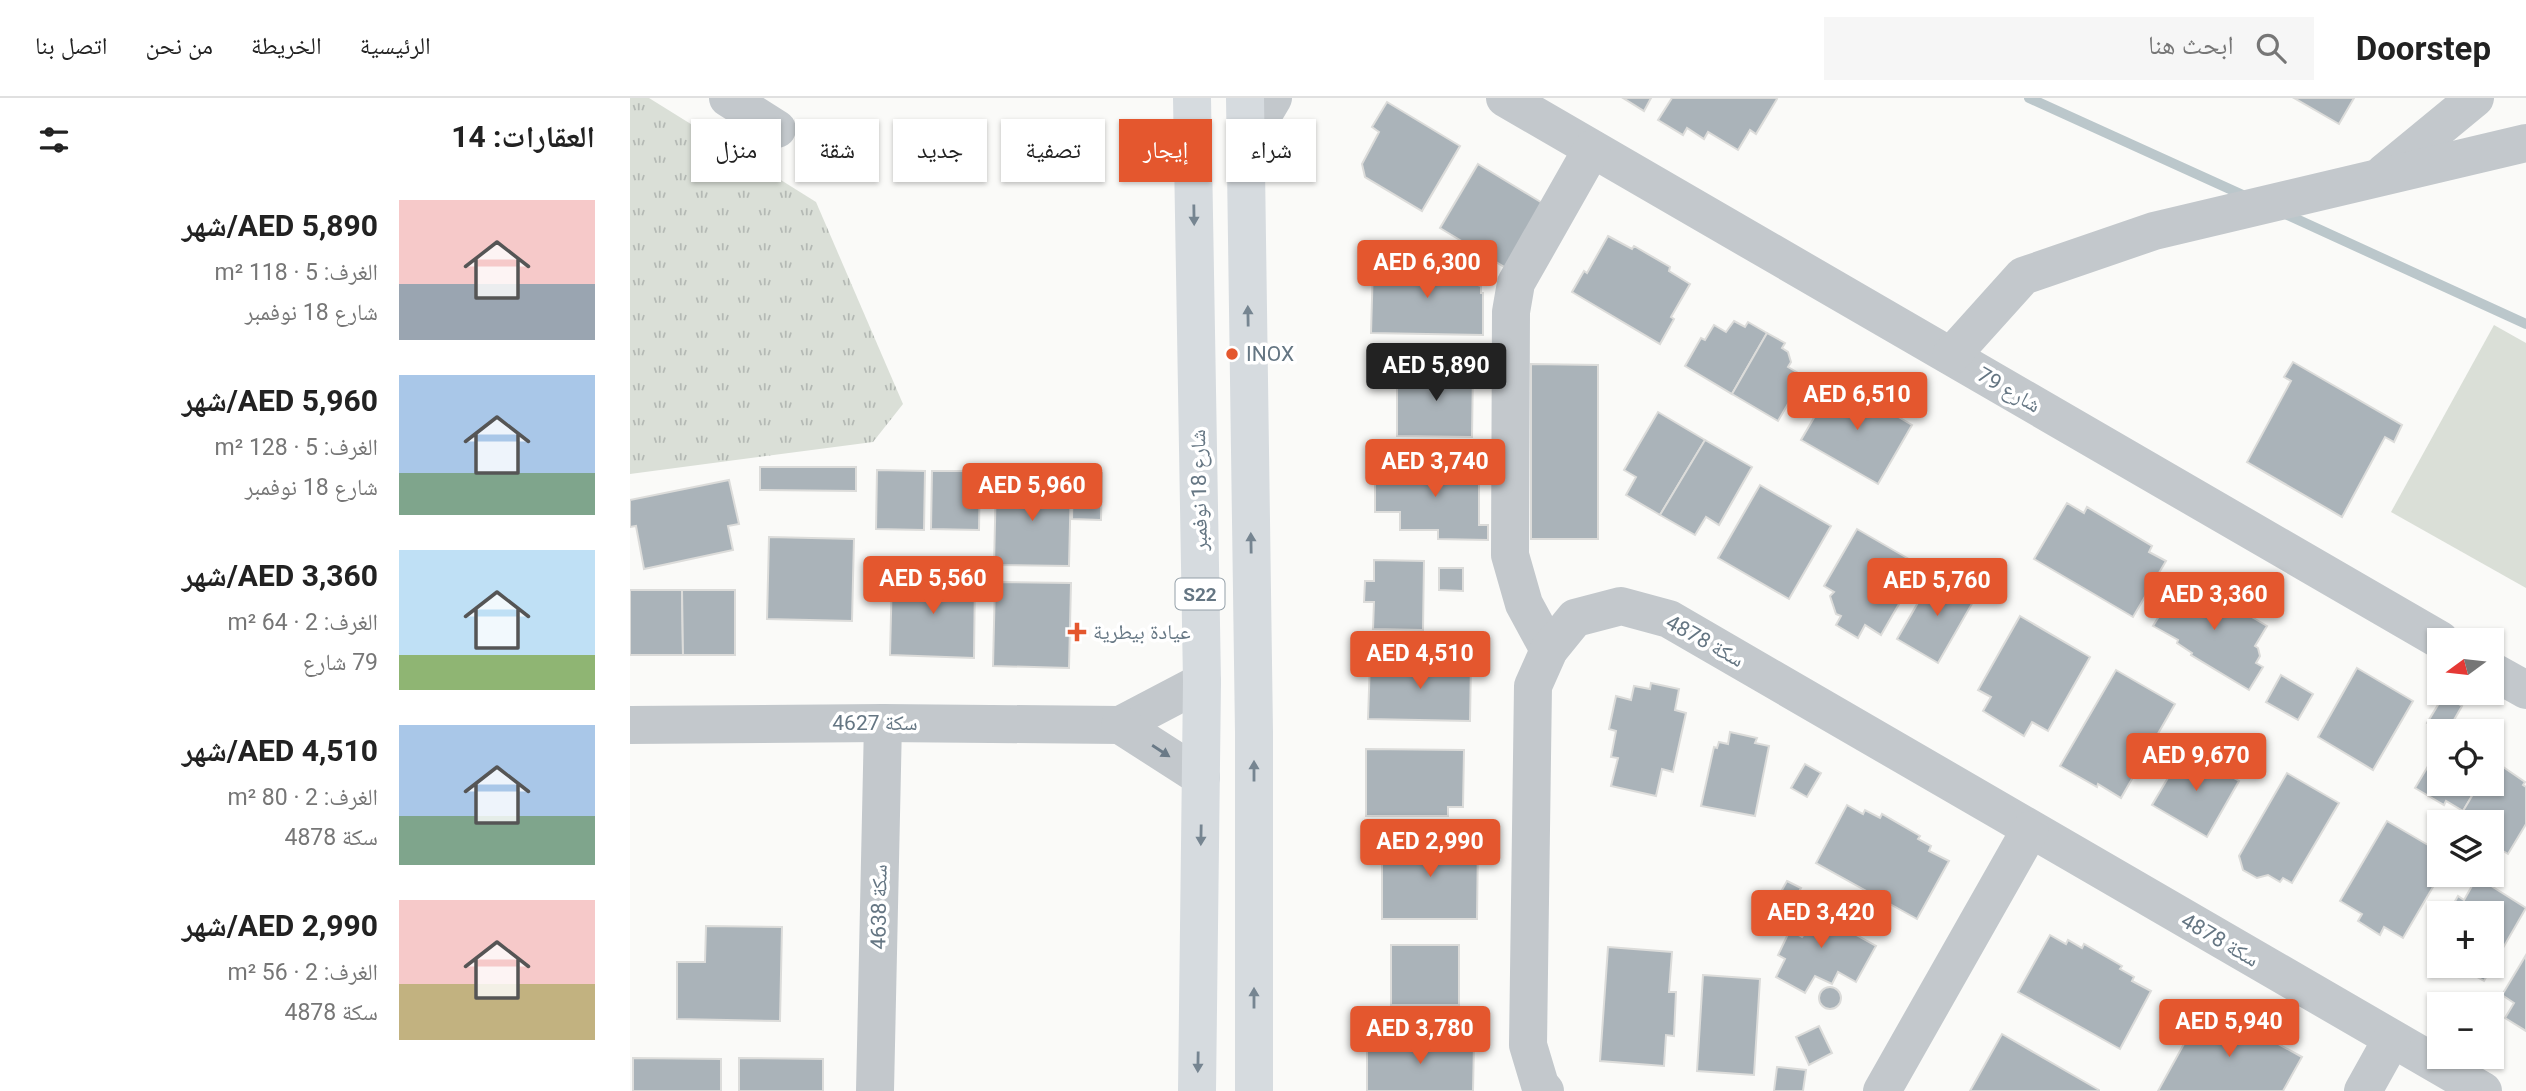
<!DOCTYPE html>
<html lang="ar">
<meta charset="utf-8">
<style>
body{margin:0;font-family:Roboto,"Noto Naskh Arabic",sans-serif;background:#f6f6f6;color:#222;direction:rtl;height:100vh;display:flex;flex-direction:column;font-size:26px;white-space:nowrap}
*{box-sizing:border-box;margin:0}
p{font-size:23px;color:#767676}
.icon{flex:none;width:38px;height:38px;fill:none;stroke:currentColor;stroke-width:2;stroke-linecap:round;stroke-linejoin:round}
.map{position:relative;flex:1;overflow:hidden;direction:ltr}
.sheet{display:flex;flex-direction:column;background:#fff;width:630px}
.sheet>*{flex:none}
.top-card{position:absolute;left:21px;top:21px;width:665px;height:63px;direction:rtl;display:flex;gap:14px}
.needle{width:46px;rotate:255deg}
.tools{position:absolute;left:1797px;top:530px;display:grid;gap:14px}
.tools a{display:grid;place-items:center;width:77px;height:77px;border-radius:0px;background:#fff;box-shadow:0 2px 5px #0004;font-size:35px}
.price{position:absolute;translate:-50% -60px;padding:0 16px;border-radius:7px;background:#e4572e;color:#fff;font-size:23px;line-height:46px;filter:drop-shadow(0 2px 4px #0008)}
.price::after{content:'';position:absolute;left:50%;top:42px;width:21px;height:16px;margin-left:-10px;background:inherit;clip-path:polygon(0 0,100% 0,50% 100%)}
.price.selected{background:#222;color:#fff}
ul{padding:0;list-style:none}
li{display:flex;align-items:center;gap:21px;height:175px;padding:0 35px}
li span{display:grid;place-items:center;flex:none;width:196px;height:140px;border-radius:0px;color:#555}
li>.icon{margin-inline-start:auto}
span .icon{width:84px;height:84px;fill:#fffc;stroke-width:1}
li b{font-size:30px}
h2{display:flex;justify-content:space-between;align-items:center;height:84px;padding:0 35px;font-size:30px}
.pill{padding:0 24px;border-radius:0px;background:#fff;box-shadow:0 2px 5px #0004;font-size:24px;line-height:63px}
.pill.selected{background:#e4572e;color:#fff}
header{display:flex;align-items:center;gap:42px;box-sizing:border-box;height:98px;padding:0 35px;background:#fff;border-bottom:2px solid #e0e0e0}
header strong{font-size:33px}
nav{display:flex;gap:38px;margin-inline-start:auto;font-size:24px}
.search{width:490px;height:63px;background:#f6f6f6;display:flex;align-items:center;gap:18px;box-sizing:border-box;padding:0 24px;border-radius:0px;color:#767676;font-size:26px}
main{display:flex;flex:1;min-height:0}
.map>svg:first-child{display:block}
.grass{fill:url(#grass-tufts)}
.garden{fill:#dadfd7}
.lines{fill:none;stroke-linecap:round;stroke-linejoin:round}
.stream{stroke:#bbc7cb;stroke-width:10}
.building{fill:#aab3b9;stroke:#dcdcda;stroke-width:2}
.minor{stroke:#c3c8cc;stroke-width:38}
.major{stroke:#d6dbdf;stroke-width:38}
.oneway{fill:#768591}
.oneway2{fill:#6a7a87}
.poi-dot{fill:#e4572e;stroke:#fff;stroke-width:2.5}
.labels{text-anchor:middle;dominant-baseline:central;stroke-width:7;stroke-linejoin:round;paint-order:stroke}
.shield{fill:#fff;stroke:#939fa8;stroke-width:2}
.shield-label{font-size:19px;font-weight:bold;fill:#657683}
.poi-label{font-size:21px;fill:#657683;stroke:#fff;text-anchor:start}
.street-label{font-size:21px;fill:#657683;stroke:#fff}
</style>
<header>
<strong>Doorstep</strong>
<div class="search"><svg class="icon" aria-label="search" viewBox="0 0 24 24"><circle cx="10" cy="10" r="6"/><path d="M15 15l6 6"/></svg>ابحث هنا</div>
<nav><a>الرئيسية</a><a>الخريطة</a><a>من نحن</a><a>اتصل بنا</a></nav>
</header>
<main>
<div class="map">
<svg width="1896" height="993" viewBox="0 0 1896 993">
<defs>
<pattern id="grass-tufts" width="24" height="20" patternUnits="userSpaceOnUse" patternTransform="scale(1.75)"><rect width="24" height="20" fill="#dadfd7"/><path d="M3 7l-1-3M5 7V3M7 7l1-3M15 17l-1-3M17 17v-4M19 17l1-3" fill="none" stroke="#b4b9b4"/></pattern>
</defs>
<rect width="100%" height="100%" fill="#fafaf8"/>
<!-- grass -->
<polygon class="grass" points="0,0 19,0 186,104 273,306 243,344 0,376"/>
<!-- garden -->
<polygon class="garden" points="1864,227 1896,245 1896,490 1761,414"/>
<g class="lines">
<!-- stream -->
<g class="stream">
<polyline points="1399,0 1615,98"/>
<polyline points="1651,114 1896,226"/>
</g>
</g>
<!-- building -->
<g class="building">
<polygon points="993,0 1021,0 1014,13"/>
<polygon points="1042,0 1146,0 1147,1 1126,36 1120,32 1108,52 1078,34 1074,41 1057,30 1053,37 1028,22"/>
<polygon points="1664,0 1724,0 1709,26"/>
<polygon points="757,4 830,48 792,113 735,79 732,66 749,34 742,29"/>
<polygon points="848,66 914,106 876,170 810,130"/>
<polygon points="978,138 1002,151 1004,148 1040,169 1039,173 1060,186 1041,219 1044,221 1030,246 942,194 954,173 957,175"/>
<polygon points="812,157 847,177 848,187 851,188 851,195 853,195 853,237 741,235 743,167 805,169"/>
<polygon points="1104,223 1115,229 1118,224 1137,235 1102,296 1055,268 1071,240 1075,242 1084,227 1096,234"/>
<polygon points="1137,235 1155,245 1152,250 1158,254 1161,264 1158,269 1170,276 1161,292 1165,294 1148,323 1102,296"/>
<polygon points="1663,264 1772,327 1764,344 1755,339 1712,419 1617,364 1661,283 1654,279"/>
<polygon points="901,266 968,267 968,441 901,441"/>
<polygon points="792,270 843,271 842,339 767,338 767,278 781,278 781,274 792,275"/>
<polygon points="1206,282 1282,327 1248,386 1171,342"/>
<polygon points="1028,314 1075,342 1030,417 996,397 1006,379 994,372"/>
<polygon points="1075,342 1122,369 1089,427 1076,419 1065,437 1030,417"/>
<polygon points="794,360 849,361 849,427 858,427 858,442 808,441 808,432 770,432 770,414 745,414 745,375 794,375"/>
<polygon points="130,369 226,369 226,393 130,392"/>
<polygon points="247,372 295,373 294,432 246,431"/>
<polygon points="302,373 350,373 349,432 301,431"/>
<polygon points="443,374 472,375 471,422 442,421"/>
<polygon points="99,382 109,426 98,428 103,452 14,471 6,428 0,429 0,402"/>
<polygon points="366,382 441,384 439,468 364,467"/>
<polygon points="1130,387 1201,428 1159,501 1088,460"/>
<polygon points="1437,405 1454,415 1457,409 1522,448 1519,454 1536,463 1503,519 1404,461"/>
<polygon points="1227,431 1291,468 1251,537 1235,527 1228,540 1206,527 1211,518 1206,516 1200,498 1204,494 1194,488"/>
<polygon points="139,439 224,441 222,523 137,521"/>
<polygon points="744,462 794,463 793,532 743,531 744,504 734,504 735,483 744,483"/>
<polygon points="809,470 833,470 833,493 809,492"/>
<polygon points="262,476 345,478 344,560 260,557"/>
<polygon points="1304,477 1329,492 1331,488 1347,497 1308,565 1267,541"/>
<polygon points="1556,480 1637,528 1625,548 1628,550 1630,558 1626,565 1633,569 1619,592 1561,557 1562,555 1547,545 1548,542 1523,528 1542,497 1545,499"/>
<polygon points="365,484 441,485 439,570 363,568"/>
<polygon points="0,492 52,492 53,557 0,557"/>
<polygon points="52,492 105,492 105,557 53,557"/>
<polygon points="1390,518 1460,559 1418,633 1402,624 1394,638 1353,613 1361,599 1348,592"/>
<polygon points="740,563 841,564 840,623 738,621"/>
<polygon points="1727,570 1783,603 1743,672 1688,639"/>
<polygon points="1486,572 1545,606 1491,700 1468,686 1467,689 1430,668"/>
<polygon points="1651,577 1683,596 1668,622 1636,604"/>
<polygon points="1021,585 1049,591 1045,612 1056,615 1043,674 1032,671 1026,698 981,688 988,660 981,659 986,633 979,631 986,598 1001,602 1004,588 1020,591"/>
<polygon points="1814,597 1832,608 1817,634 1811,634 1797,625"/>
<polygon points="1100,634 1127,640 1125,645 1139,648 1125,718 1071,708 1084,649 1087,650 1089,644 1098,646"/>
<polygon points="1810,648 1810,686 1849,686 1833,713 1816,703 1814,707 1785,690"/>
<polygon points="736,651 834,652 833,709 818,709 818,718 736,718"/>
<polygon points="1555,651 1609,683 1577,739 1522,707"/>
<polygon points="1863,662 1895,684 1893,687 1896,689 1896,726 1878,756 1863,747 1868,738 1862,734 1862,724 1853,724 1833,713 1849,686 1862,686"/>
<polygon points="1175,666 1191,675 1177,699 1161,690"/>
<polygon points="1657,675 1709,705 1662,785 1653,780 1650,784 1638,777 1627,780 1613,772 1609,758"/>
<polygon points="1217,707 1233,716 1235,712 1250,720 1252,716 1290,738 1288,741 1301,748 1299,753 1319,763 1287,821 1186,765"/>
<polygon points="1757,723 1810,754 1810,777 1773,840 1754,829 1750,837 1728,823 1732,816 1710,803"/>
<polygon points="752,741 848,741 847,821 752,821"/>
<polygon points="1847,779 1896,810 1854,883 1828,868 1862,868 1862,816 1825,816 1820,812 1828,798 1834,802"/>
<polygon points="1157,783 1171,790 1148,834 1133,826"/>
<polygon points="1172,801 1197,814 1194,819 1246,848 1226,884 1208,874 1202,886 1185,878 1175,895 1146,879 1155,861 1148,857 1160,832 1172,839 1174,836 1158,827"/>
<polygon points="76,828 152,829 150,923 47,921 47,864 75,864"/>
<polygon points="1420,837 1436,846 1438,842 1452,850 1454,846 1492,868 1490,871 1504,879 1502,883 1521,893 1490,951 1388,894"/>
<rect x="761" y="847" width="68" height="60"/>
<polygon points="978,849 1042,854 1039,894 1046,894 1044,938 1036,937 1034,968 970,963"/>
<polygon points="1896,857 1896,933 1875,920 1884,905 1872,897"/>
<polygon points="1073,877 1130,881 1124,977 1067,973"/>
<circle cx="1200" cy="900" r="11"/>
<polygon points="1576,906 1672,959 1653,993 1528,993"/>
<polygon points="1189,928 1202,955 1179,967 1166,939"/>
<polygon points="1372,936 1469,992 1469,993 1340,993"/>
<polygon points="737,943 844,945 843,993 737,993"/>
<polygon points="3,960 91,961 91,993 3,993"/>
<polygon points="109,960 193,961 193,993 109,993"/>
<polygon points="1147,969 1176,972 1173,993 1144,993"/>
</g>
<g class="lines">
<!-- minor -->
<g class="minor">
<polyline points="98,0 147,31"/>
<polyline points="875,0 1810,542"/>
<polyline points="615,47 643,0"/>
<polyline points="1754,75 1845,0"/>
<polyline points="1321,258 1393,178 1524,133 1896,45"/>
<polyline points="919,552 894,506 880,457 881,214 886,185 962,51"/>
<polyline points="1862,573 1896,592"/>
<polyline points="0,627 253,625 490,627 572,584"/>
<polyline points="490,627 571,679"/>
<polyline points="245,993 253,625"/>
<polyline points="915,993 910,987 898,947 903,588 919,552 945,520 991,508 1039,521 1853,993"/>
<polyline points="1252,993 1400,732"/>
<polyline points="1733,993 1762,941"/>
</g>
<!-- major -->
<g class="major">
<polyline points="562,0 572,584 567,993"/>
<polyline points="615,0 624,634 624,993"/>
</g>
</g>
<!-- one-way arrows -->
<defs><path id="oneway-solid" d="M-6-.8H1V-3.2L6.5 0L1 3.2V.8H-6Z" transform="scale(1.75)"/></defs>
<g class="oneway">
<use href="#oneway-solid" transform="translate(564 117) rotate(89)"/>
<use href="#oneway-solid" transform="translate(618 218) rotate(-91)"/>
<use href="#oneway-solid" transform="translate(621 445) rotate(-91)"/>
<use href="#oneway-solid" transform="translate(624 673) rotate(-90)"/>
<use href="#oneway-solid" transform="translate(571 737) rotate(91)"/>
<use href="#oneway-solid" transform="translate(624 900) rotate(-90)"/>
<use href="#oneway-solid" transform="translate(568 964) rotate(91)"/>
</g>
<use class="oneway2" href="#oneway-solid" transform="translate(531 653) rotate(33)"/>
<!-- markers -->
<g class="poi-dot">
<circle cx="602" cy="256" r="7"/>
<path d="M443.5 523.5h7v7h7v7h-7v7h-7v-7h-7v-7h7z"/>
</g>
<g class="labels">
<!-- shield labels -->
<rect class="shield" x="545.5" y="480.5" width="49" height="31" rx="5"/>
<g class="shield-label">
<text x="570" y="496">S22</text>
</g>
<!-- poi labels -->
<g class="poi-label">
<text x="616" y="256">INOX</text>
<text x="463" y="534">عيادة بيطرية</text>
</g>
<!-- street labels -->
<g class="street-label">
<text transform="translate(1379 292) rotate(30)">79 شارع</text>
<text transform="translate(569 392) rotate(-91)">شارع 18 نوفمبر</text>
<text transform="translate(1075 543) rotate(29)">سكة 4878</text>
<text x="245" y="625">سكة 4627</text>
<text transform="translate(249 809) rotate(-89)">سكة 4638</text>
<text transform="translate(1590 842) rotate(30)">سكة 4878</text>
</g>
</g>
</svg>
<div class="tools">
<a><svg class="needle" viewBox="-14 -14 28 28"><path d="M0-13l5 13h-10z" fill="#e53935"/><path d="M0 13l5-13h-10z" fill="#767676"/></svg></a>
<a><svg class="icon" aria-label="locate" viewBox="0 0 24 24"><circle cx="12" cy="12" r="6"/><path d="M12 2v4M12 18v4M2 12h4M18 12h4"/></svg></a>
<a><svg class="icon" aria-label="layers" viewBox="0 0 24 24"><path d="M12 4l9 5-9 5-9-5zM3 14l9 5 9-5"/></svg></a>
<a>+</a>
<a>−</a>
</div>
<b class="price" style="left:797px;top:202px">AED 6,300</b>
<b class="price selected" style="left:806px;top:305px">AED 5,890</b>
<b class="price" style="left:1227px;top:334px">AED 6,510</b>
<b class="price" style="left:805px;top:401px">AED 3,740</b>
<b class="price" style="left:402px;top:425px">AED 5,960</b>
<b class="price" style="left:303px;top:518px">AED 5,560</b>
<b class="price" style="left:1307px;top:520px">AED 5,760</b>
<b class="price" style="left:1584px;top:534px">AED 3,360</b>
<b class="price" style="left:790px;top:593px">AED 4,510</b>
<b class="price" style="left:1566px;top:695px">AED 9,670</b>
<b class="price" style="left:800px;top:781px">AED 2,990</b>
<b class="price" style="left:1191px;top:852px">AED 3,420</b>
<b class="price" style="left:1599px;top:961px">AED 5,940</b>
<b class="price" style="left:790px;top:968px">AED 3,780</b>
<div class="top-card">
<a class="pill">شراء</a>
<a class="pill selected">إيجار</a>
<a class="pill">تصفية</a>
<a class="pill">جديد</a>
<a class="pill">شقة</a>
<a class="pill">منزل</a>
</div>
</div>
<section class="sheet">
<h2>العقارات: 14<svg class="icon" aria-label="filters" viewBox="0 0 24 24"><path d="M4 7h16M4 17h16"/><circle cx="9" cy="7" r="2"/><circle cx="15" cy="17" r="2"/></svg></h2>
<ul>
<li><span style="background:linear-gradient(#f6c9c9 60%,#9aa5b1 0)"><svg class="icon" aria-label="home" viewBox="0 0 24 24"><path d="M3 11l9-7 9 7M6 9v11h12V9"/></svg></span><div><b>AED 5,890/شهر</b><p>الغرف: 5 · 118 m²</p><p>شارع 18 نوفمبر</p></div></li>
<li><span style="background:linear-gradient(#a9c7e8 70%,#7fa58c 0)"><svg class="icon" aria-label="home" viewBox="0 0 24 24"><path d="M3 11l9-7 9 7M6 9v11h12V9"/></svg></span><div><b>AED 5,960/شهر</b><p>الغرف: 5 · 128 m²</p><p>شارع 18 نوفمبر</p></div></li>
<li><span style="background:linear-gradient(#bfe0f5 75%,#8fb573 0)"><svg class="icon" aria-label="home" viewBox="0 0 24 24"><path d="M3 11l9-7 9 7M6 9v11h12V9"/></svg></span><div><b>AED 3,360/شهر</b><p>الغرف: 2 · 64 m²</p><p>79 شارع</p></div></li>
<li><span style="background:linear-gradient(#a9c7e8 65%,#7fa58c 0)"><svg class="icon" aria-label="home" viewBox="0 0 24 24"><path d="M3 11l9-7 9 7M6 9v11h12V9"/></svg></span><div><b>AED 4,510/شهر</b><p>الغرف: 2 · 80 m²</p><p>سكة 4878</p></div></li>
<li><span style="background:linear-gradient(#f6c9c9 60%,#c2b280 0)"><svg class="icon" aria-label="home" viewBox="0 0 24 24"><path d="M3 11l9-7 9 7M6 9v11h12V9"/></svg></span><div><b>AED 2,990/شهر</b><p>الغرف: 2 · 56 m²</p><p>سكة 4878</p></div></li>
</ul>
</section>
</main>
